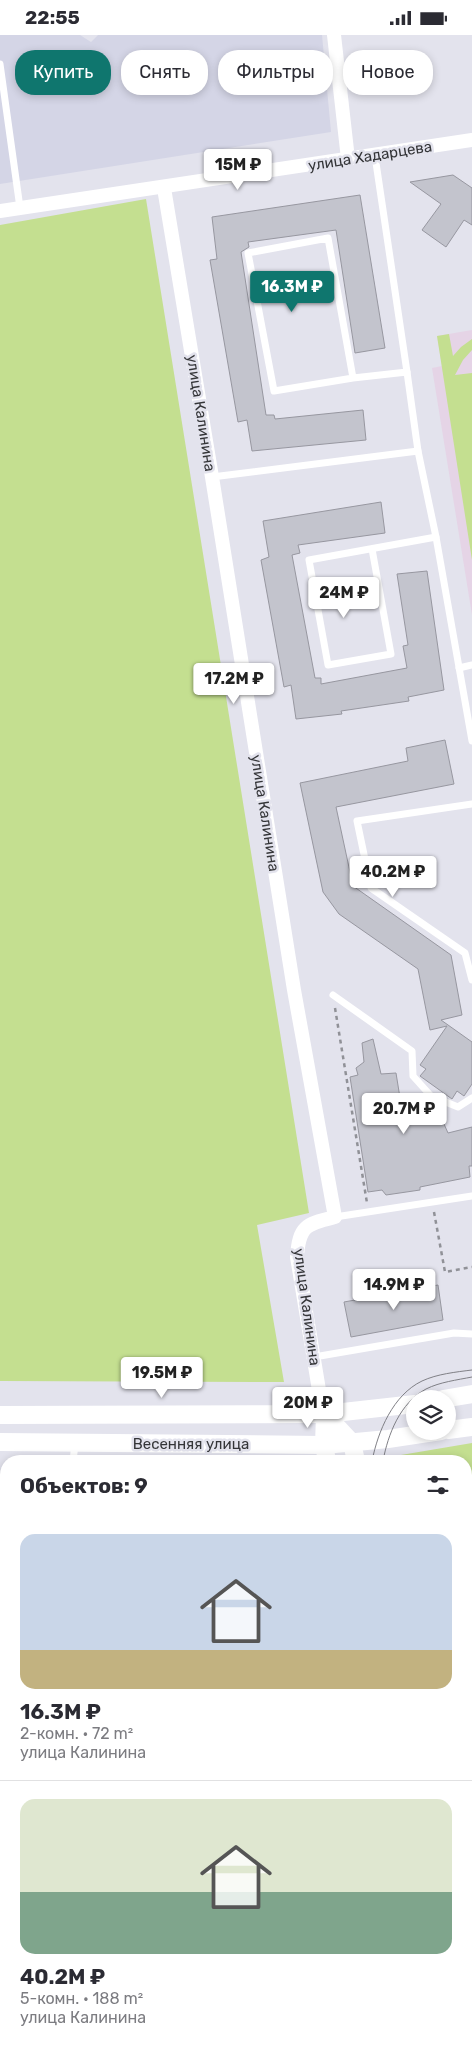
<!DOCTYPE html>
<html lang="ru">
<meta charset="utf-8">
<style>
body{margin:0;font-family:Rubik,sans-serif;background:#f7f7f7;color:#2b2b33;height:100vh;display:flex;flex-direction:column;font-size:19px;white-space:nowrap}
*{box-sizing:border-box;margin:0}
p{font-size:16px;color:#7c7c81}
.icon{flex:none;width:28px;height:28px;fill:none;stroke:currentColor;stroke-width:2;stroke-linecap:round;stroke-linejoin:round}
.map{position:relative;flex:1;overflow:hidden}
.sheet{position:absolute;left:0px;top:1420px;width:472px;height:601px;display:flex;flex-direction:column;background:#fff;border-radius:20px 20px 0 0;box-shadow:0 2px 8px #0003}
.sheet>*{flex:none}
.hud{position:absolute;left:15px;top:15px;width:442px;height:45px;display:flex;gap:10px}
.buttons{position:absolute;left:406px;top:1355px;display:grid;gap:10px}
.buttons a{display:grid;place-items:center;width:50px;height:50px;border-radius:50%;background:#fff;box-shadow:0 2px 8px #0003;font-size:25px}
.price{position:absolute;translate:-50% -42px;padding:0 11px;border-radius:5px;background:#fff;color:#222;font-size:16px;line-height:32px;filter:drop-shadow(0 1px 2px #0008)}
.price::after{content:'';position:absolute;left:50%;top:30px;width:15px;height:11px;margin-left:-8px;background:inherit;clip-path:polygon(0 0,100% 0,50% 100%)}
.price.current{background:#0f766e;color:#fff}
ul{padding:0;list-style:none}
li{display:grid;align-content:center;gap:10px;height:265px;padding:0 20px}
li+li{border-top:1px solid #e1e1e2}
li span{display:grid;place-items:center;height:155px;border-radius:15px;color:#555}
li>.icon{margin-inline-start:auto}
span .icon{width:90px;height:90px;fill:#fffc;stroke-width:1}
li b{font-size:21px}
h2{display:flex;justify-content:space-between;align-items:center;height:60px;padding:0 20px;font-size:21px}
.tag{padding:0 18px;border-radius:20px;background:#fff;box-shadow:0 2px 8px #0003;font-size:18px;line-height:45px}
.tag.current{background:#0f766e;color:#fff}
.status{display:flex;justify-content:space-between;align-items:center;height:35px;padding:0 25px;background:#fff;direction:ltr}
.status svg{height:14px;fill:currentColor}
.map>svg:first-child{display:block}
.commercial{fill:#e4d5e7}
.built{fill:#d4d5e6}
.education{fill:#e5d4e6}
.green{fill:#c4df90}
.building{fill:#c3c4cd;stroke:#9797a0}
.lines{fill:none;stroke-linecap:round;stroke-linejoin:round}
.path{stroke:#909197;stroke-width:2.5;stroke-dasharray:4 4;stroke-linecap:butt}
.service{stroke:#fff;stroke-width:7}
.minor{stroke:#fff;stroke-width:14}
.tertiary{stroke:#fff;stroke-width:18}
.secondary{stroke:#fff;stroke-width:20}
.trunk{stroke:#e6aaba;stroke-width:22}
.tram{stroke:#808086;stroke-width:1}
.labels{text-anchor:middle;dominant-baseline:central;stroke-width:5;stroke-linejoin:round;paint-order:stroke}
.street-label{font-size:15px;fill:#343538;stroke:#e3e3ed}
</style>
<div class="status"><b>22:55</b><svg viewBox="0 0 49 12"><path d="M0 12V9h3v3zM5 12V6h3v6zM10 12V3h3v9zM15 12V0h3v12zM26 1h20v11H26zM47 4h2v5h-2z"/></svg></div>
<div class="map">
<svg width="472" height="2021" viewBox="0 0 472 2021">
<rect width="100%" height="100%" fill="#e3e3ed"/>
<!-- commercial -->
<polygon class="commercial" points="281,2015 411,2015 412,2021 282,2021"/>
<!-- built -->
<polygon class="built" points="0,0 80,0 91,7 98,0 322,0 331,97 0,149"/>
<!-- education -->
<polygon class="education" points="472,295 472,580 432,333 442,331 437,301"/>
<!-- green -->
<g class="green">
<polygon points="146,164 309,1178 257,1190 284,1347 0,1346 0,190"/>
<polygon points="449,299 453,321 461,312 472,304 472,315 463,325 455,340 472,338 472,525 437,301"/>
<polygon points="472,1408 472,1656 466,1669 466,1426 396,1426 395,1421"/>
</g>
<!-- building -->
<g class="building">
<polygon points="453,140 472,153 472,190 464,185 446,212 422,195 441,169 410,147"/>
<polygon points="360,160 385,313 355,318 336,195 248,207 249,212 241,217 266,380 274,380 275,384 363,375 366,405 252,416 247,385 238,387 210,225 217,224 212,182"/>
<polygon points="381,467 385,498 298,510 300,518 292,520 315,643 321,643 321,649 407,633 403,611 408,610 397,539 427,536 444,655 408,662 409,666 341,676 342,679 296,684 291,650 284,652 261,525 269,522 263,486"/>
<polygon points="445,705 454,749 336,772 353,851 451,920 462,980 441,985 472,1007 472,1049 464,1061 457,1056 452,1064 420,1041 426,1034 420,1030 447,991 430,995 418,934 339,879 323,857 300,748 408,726 406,713"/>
<polygon points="373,1004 381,1039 396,1038 401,1069 404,1064 425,1062 430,1066 444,1089 448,1098 472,1092 472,1131 469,1131 470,1142 420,1152 420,1155 386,1160 382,1155 368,1157 350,1042 358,1040 356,1033 364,1027 362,1008"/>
<polygon points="438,1250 443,1285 351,1302 344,1267"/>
</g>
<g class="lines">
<!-- path -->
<g class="path">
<polyline points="335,973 367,1168"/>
<polyline points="434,1177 445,1237 472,1232"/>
<polyline points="466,1743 472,1718"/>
<polyline points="466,1747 472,1769"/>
<polyline points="466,1789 472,1790"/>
<polyline points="466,1815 472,1810"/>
</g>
<!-- service -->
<g class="service">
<polyline points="0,29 20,173"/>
<polyline points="375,121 407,337"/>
<polyline points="353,343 328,203 248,218 274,356 353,343 407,337 418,416 436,502 472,706"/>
<polyline points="212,442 418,416"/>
<polyline points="372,514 391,619 328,630 309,525 436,502"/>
<polyline points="459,633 472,630"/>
<polyline points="472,769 357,786 371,853 465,918 472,945"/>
<polyline points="333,960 412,1016 413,1041 431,1061 458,1072 472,1063"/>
<polyline points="335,1182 472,1161"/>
<polyline points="314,1322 454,1298 472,1299"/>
<polyline points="73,1426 75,1409"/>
<polyline points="0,1560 6,1562"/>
<polyline points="0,1868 6,1868"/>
<polyline points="259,2015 260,2021"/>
</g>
<!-- minor -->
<g class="minor">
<polyline points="334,0 348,124"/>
<path d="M164 153 212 442 294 955 335 1182C307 1189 299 1190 297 1222L319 1355 325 1379"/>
<polyline points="0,176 472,105"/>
</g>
<!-- tertiary -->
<g class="tertiary">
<polyline points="443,1364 472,1359"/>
<polyline points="325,1379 352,1408 356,1426"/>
<polyline points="325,1379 324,1410 327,1426"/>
<polyline points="0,1380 325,1379 415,1369"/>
<polyline points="448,1395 472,1392"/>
<polyline points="0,1407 324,1410 388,1404 441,1396"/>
</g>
<!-- secondary -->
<g class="secondary">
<polyline points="428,2015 429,2021"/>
<polyline points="461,2015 462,2021"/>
</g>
<!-- trunk -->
<g class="trunk">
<polyline points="0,1664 6,1666"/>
<polyline points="0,1691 6,1694"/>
<polyline points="466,1862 472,1865"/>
<polyline points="466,1893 472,1895"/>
</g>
<!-- tram -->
<g class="tram">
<path d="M372 1426C378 1396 393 1360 422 1346 437 1339 456 1337 472 1335"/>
<path d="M383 1426C388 1399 400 1368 426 1354 440 1347 457 1345 472 1342"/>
<polyline points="466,1884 472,1913"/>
<polyline points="466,1922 472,1953"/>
</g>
</g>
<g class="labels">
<!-- street labels -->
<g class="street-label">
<text transform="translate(370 121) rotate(-9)">улица Хадарцева</text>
<text transform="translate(201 378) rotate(81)">улица Калинина</text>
<text transform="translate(265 778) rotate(81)">улица Калинина</text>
<text transform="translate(307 1272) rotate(82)">улица Калинина</text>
<text x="191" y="1409">Весенняя улица</text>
</g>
</g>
</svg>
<div class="buttons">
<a><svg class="icon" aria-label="layers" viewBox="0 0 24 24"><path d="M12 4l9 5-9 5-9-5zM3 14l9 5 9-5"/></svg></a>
</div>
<b class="price" style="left:238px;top:156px">15M ₽</b>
<b class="price current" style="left:292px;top:278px">16.3M ₽</b>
<b class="price" style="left:344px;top:584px">24M ₽</b>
<b class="price" style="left:234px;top:670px">17.2M ₽</b>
<b class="price" style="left:393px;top:863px">40.2M ₽</b>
<b class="price" style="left:404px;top:1100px">20.7M ₽</b>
<b class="price" style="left:394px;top:1276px">14.9M ₽</b>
<b class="price" style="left:162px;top:1364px">19.5M ₽</b>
<b class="price" style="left:308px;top:1394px">20M ₽</b>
<div class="hud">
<a class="tag current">Купить</a>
<a class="tag">Снять</a>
<a class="tag">Фильтры</a>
<a class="tag">Новое</a>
</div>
<section class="sheet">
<h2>Объектов: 9<svg class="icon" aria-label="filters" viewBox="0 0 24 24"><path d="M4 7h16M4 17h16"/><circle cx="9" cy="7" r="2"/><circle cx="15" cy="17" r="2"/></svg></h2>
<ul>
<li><span style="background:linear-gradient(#c9d6e8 75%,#c2b280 0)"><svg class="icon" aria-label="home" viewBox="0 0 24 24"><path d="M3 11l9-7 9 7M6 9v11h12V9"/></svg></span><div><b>16.3M ₽</b><p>2-комн. · 72 m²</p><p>улица Калинина</p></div></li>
<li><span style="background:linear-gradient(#dfe7d0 60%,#7fa58c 0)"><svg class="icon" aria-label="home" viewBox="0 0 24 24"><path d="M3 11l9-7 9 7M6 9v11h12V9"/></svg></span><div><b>40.2M ₽</b><p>5-комн. · 188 m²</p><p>улица Калинина</p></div></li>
</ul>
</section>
</div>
